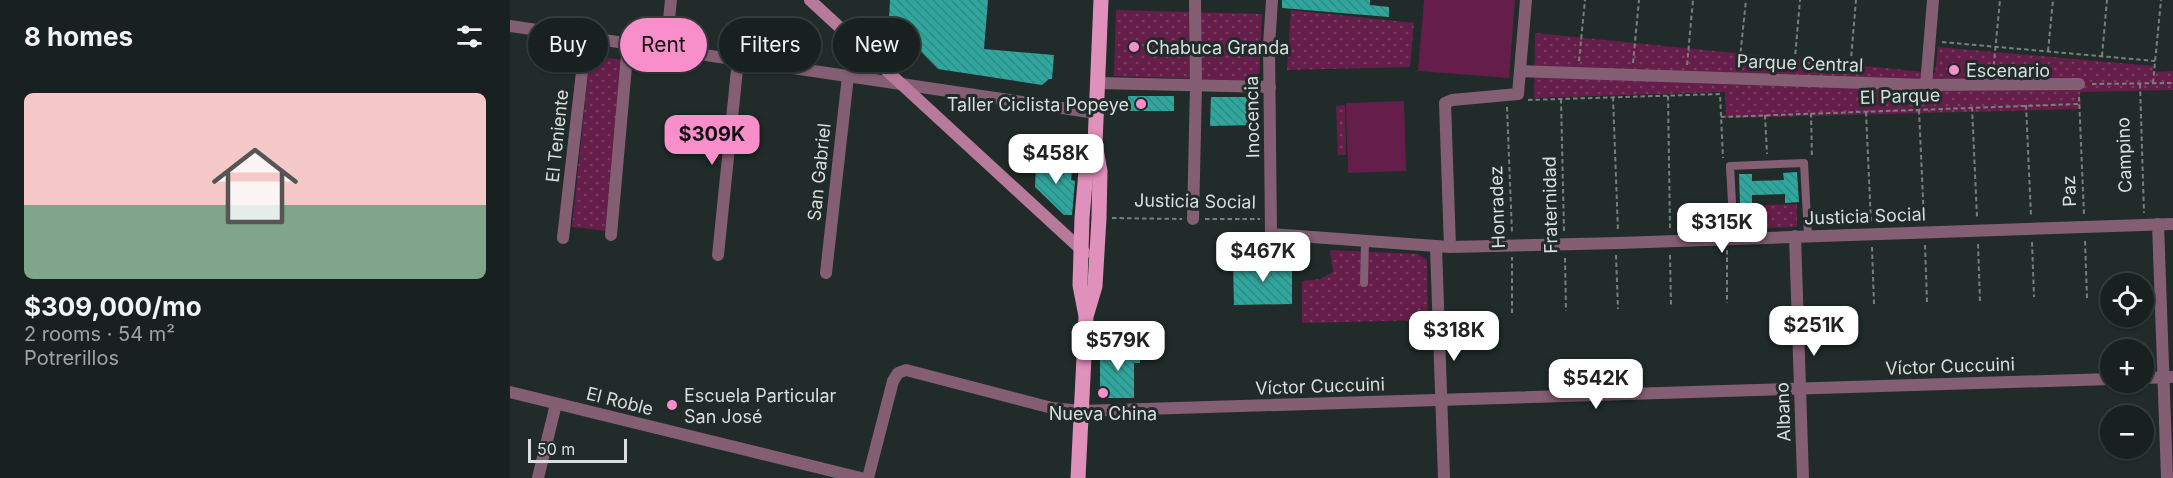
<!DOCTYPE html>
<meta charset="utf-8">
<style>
body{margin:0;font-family:Inter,sans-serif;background:#252d2d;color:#f1f3f6;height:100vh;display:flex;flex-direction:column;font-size:22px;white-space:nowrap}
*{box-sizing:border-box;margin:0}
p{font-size:20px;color:#9fa3a5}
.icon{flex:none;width:33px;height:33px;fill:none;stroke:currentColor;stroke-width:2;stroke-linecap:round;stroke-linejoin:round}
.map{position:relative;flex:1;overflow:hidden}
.drawer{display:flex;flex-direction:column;background:#182020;width:510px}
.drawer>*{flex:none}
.hud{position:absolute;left:18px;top:18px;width:570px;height:54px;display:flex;gap:12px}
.buttons{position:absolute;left:1590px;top:273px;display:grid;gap:12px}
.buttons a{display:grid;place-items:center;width:54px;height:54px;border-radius:50%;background:#182020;box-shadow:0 2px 4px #0004,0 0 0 2px #363e3e;font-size:30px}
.scale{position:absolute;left:18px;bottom:15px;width:99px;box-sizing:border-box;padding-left:6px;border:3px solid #d8dfde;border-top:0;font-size:16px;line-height:21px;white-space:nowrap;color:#d8dfde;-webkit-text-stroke:4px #202b2a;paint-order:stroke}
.price{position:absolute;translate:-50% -51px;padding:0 14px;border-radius:12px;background:#fff;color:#222;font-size:20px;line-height:39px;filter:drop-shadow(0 2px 3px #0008)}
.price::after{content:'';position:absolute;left:50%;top:36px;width:18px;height:14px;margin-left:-9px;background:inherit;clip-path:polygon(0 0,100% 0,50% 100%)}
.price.active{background:#f98fca;color:#111}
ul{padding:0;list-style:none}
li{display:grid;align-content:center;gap:12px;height:318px;padding:0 24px}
li span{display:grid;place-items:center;height:186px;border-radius:9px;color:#555}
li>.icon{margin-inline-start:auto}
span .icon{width:108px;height:108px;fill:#fffc;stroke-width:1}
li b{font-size:26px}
h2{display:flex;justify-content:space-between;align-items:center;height:72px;padding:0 24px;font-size:26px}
.chip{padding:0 21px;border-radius:27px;background:#182020;box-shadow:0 2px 4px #0004,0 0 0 2px #363e3e;font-size:21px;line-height:54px}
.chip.active{background:#f98fca;color:#111}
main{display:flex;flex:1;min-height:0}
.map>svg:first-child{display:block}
.green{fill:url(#green-dots)}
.pitch{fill:#651e49}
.building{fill:url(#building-back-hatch)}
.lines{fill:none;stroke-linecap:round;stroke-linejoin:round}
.path{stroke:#77807f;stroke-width:2;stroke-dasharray:4.5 3;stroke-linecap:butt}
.lane{stroke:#845e72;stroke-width:8}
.street{stroke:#845e72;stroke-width:12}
.secondary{stroke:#b87a9b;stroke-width:12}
.primary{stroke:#e091bb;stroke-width:15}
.poi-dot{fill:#f98fca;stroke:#202b2a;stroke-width:2}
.labels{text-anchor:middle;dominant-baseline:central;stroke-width:6;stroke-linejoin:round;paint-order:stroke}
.poi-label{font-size:18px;fill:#d8dfde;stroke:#202b2a;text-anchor:start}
.street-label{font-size:18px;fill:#d8dfde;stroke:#202b2a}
</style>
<main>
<section class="drawer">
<h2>8 homes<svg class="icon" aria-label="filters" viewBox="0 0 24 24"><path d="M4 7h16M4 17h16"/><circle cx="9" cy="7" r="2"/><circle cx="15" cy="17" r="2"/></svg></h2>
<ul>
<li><span style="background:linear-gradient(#f6c9c9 60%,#7fa58c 0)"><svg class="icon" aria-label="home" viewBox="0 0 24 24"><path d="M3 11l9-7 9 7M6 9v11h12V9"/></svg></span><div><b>$309,000/mo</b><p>2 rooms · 54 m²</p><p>Potrerillos</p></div></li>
</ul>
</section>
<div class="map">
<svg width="1663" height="478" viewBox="0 0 1663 478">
<defs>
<pattern id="green-dots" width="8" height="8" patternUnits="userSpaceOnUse" patternTransform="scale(1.5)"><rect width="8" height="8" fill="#651e49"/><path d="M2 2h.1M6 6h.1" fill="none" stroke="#7a3e63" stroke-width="1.8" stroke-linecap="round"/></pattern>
<pattern id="building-back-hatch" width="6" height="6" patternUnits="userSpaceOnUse" patternTransform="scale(1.5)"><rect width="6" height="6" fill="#30a79e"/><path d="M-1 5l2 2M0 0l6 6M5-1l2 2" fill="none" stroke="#358983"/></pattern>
</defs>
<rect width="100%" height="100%" fill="#202b2a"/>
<!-- green -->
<g class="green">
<polygon points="606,10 752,14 749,78 746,81 604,76"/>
<polygon points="781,10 904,23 900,67 777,70"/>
<polygon points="1025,33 1425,73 1428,47 1644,66 1643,72 1663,71 1663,90 1570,92 1571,109 1216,118 1215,92 1024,98"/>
<polygon points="80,56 115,60 97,231 62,227"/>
<polygon points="835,105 836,155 828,155 826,106"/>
<polygon points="1287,204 1287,227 1229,229 1228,206"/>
<polygon points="820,250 908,254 917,260 918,320 792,323 792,281 810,279 823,272"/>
</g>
<!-- pitch -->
<g class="pitch">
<polygon points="914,0 1005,0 999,78 908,71"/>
<polygon points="894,101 896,171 838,173 836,103"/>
</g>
<!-- building -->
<g class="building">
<polygon points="380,0 478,0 474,49 544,55 542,79 539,79 532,85 428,69 379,19"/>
<polygon points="772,0 860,0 860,5 879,7 879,17 772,8"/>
<rect x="618" y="96" width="46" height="15"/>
<polygon points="701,97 745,97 745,125 700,126"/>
<polygon points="526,162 558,164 558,172 562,172 561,180 565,181 562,215 554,215 525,187"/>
<polygon points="1287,172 1289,202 1275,203 1275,194 1242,195 1242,203 1230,204 1229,174 1242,174 1242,181 1274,180 1273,173"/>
<polygon points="782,261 782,304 724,305 723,262"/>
<polygon points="590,348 630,348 630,363 624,363 624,398 596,398 590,391"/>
</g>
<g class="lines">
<!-- path -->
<g class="path">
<polyline points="1432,42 1645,61"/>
<polyline points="1538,51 1543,0"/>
<polyline points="1592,56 1597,0"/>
<polyline points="1069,61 1075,0"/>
<polyline points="1123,63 1129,0"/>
<polyline points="1177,65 1183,0"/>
<polyline points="1229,67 1236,0"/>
<polyline points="1284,69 1290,0"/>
<polyline points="1340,71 1346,0"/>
<polyline points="1483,73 1490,0"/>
<polyline points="1643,83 1651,0"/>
<polyline points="1582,84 1663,83"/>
<polyline points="1630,84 1634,213"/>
<polyline points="1158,96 1160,228"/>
<polyline points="1103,97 1108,231"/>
<polyline points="1569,97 1574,214"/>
<polyline points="1051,99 1054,231"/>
<polyline points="1018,100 1210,94 1213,158"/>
<polyline points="1516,105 1521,216"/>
<polyline points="997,107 1002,233"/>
<polyline points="1462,107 1467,217"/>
<polyline points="1409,110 1414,221"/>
<polyline points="1356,112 1361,223"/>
<polyline points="1301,113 1302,158"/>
<polyline points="1255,115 1257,154"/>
<polyline points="1211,117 1569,104"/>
<polyline points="602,218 672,219"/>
<polyline points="695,219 750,219"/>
<polyline points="1575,241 1577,298"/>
<polyline points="1522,242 1524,297"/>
<polyline points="1468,244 1470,301"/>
<polyline points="1415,245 1417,302"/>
<polyline points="1362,247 1364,304"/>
<polyline points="1217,250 1217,303"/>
<polyline points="1106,255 1108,309"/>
<polyline points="1160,255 1161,307"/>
<polyline points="1055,258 1056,311"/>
<polyline points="1002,313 1002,257"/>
</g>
<!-- lane -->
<g class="lane">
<polyline points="1224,239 1220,166 1294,163 1298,236"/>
<polyline points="854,283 855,242"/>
</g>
<!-- street -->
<g class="street">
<polyline points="762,0 759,45 761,234 940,247 1108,243 1663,224"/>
<polyline points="0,26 586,113"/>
<polyline points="156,49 161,0"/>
<polyline points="1010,71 1416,85 1569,84"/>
<polyline points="587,83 760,87"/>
<polyline points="1416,85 1423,0"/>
<polyline points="683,219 686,85 685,0"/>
<polyline points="1648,224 1657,478"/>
<polyline points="101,235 118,44"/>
<polyline points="1285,236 1293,478"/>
<polyline points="53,238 76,37"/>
<polyline points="926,247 934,478"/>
<polyline points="940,247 935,103 942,100 1008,94 1016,0"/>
<polyline points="208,255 228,60"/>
<polyline points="316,273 338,76"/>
<polyline points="1634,378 1663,377"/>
<polyline points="0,392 351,478"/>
<polyline points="28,478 46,404"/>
<polyline points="358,478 383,381 388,373 396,370 542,408 571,411 1600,379"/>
</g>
<!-- secondary -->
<polyline class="secondary" points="300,0 575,253"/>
<!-- primary -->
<g class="primary">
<polyline points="577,313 585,286 589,218 590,171 585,144 591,0"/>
<polyline points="568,478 576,316 570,285 572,218 576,171 585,144"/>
</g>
</g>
<!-- markers -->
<g class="poi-dot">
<circle cx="624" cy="47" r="6"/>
<circle cx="1444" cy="70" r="6"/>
<circle cx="631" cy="104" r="6"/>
<circle cx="593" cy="393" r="6"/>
<circle cx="162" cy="405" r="6"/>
</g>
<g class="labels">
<!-- poi labels -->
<g class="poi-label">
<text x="636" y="47">Chabuca Granda</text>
<text x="1456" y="70">Escenario</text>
<text x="619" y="104" text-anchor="end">Taller Ciclista Popeye</text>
<text x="174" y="395">Escuela Particular<tspan x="174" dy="21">San José</tspan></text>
<text x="593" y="413" text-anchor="middle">Nueva China</text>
</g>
<!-- street labels -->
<g class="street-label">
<text transform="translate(1290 63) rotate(2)">Parque Central</text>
<text transform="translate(1390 96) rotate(-2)">El Parque</text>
<text transform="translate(742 117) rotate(-91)">Inocencia</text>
<text transform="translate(47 136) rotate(-84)">El Teniente</text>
<text transform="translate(1614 155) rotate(-92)">Campino</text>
<text transform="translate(309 172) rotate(-84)">San Gabriel</text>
<text transform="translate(1559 191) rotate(-92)">Paz</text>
<text transform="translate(685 201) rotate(1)">Justicia Social</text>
<text transform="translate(1040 205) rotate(-91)">Fraternidad</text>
<text transform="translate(987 207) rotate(-92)">Honradez</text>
<text transform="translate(1355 216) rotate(-2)">Justicia Social</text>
<text transform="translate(1440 366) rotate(-2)">Víctor Cuccuini</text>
<text transform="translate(810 386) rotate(-2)">Víctor Cuccuini</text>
<text transform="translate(110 401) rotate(14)">El Roble</text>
<text transform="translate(1273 412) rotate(-92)">Albano</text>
</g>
</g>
</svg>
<div class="buttons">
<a><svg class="icon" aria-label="locate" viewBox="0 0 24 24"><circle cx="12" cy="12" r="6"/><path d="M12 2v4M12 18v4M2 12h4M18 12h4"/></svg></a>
<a>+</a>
<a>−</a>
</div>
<div class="scale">50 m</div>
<b class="price active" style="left:202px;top:166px">$309K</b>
<b class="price" style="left:546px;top:185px">$458K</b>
<b class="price" style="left:1212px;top:254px">$315K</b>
<b class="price" style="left:753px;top:283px">$467K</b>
<b class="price" style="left:1304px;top:357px">$251K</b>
<b class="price" style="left:944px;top:362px">$318K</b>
<b class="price" style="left:608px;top:372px">$579K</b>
<b class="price" style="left:1086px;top:410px">$542K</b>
<div class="hud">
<a class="chip">Buy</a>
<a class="chip active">Rent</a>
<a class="chip">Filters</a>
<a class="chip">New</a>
</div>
</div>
</main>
